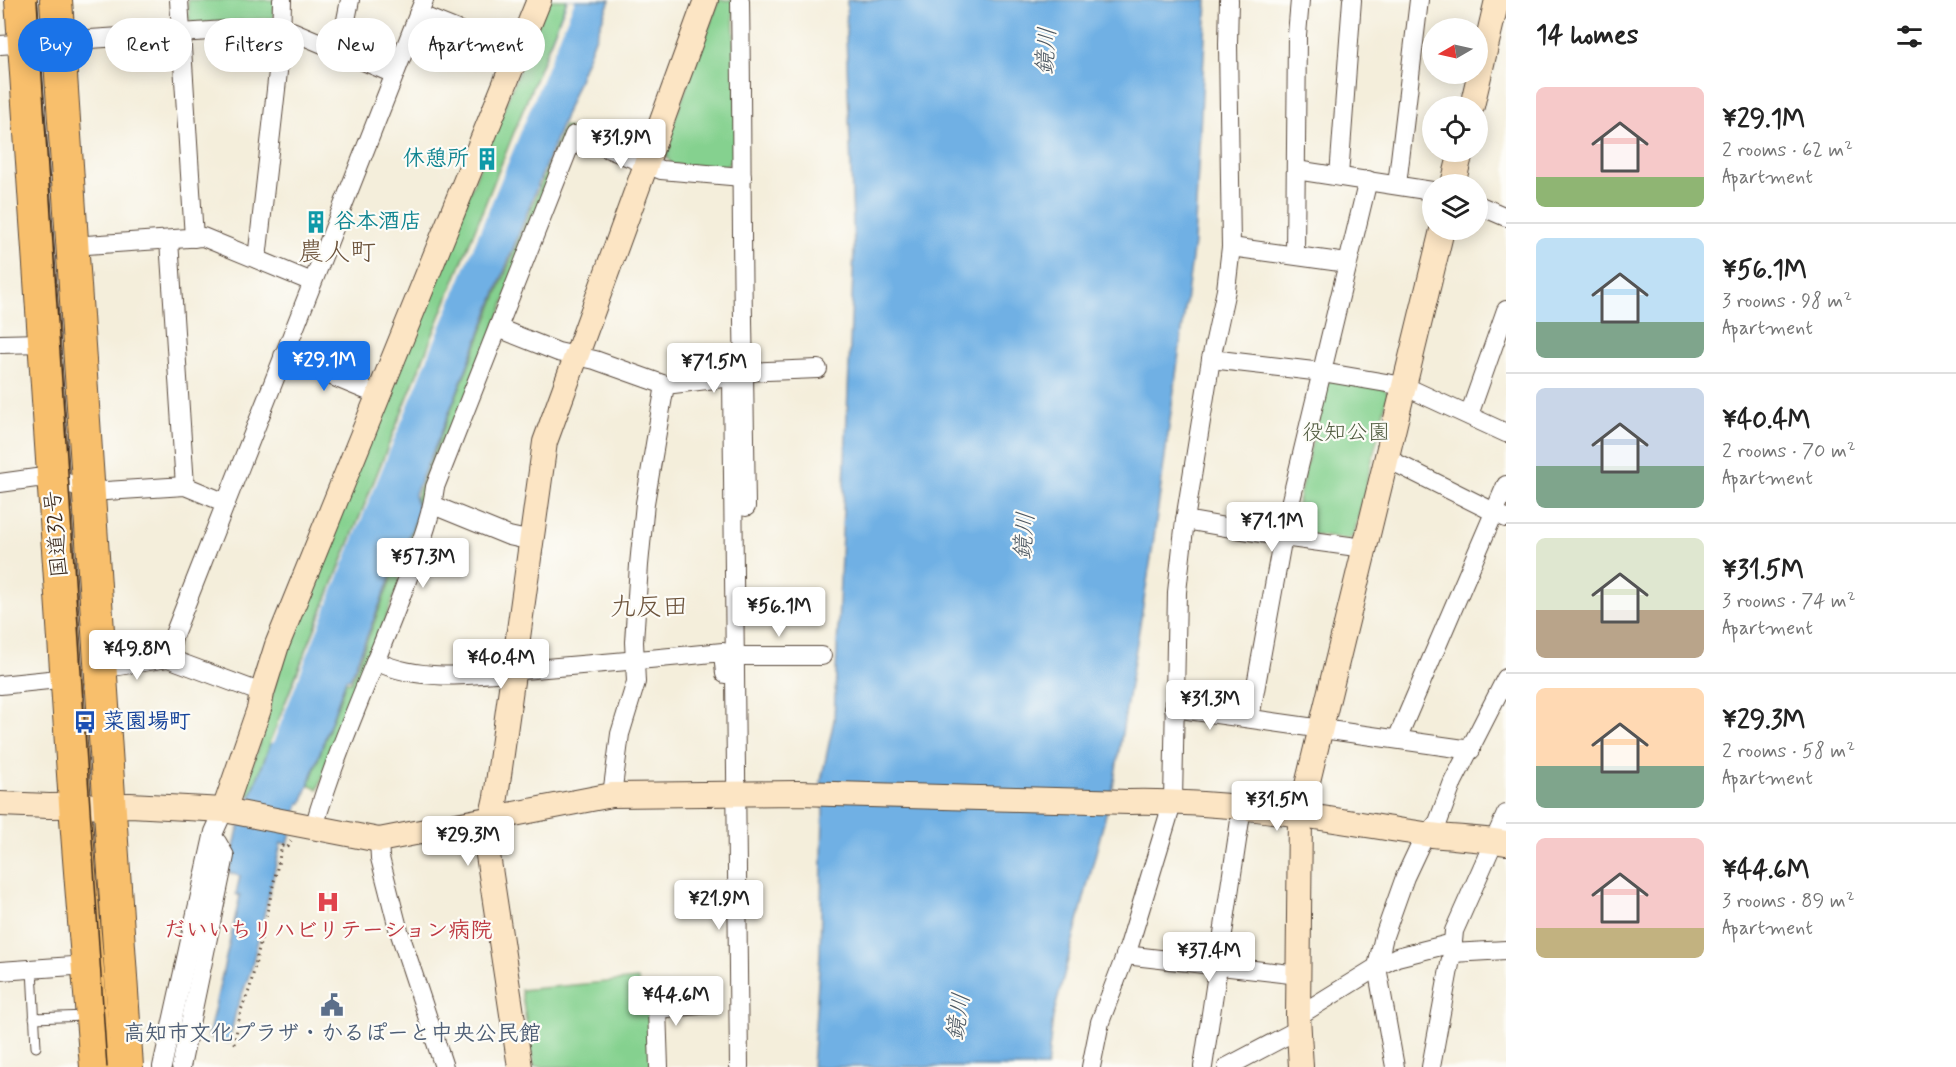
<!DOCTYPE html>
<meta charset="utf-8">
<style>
body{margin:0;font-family:Mynerve,"Klee One",sans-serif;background:#f6f6f6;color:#222;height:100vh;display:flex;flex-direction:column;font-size:22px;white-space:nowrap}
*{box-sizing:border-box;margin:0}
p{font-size:20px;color:#767676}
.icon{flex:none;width:33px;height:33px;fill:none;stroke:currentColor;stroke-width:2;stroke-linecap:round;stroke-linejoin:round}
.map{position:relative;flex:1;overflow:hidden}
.panel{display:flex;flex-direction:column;background:#fff;width:450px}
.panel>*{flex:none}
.guide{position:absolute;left:18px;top:18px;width:570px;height:54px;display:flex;gap:12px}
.needle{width:39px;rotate:261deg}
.controls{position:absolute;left:1422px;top:18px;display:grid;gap:12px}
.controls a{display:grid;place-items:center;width:66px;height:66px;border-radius:50%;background:#fff;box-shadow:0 3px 15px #0003;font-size:30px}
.price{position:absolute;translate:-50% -51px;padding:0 14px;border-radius:6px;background:#fff;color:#222;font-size:20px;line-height:39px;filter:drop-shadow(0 2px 3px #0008)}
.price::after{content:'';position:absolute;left:50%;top:36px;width:18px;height:14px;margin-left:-9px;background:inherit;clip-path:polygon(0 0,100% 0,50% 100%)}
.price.current{background:#1a73e8;color:#fff}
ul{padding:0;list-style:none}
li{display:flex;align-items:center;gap:18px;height:150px;padding:0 30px}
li+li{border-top:2px solid #e0e0e0}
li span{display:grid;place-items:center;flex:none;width:168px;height:120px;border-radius:9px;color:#555}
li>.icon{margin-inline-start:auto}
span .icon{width:72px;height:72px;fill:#fffc;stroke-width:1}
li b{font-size:26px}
h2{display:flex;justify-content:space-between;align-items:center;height:72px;padding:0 30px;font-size:26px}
.chip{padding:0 21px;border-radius:27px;background:#fff;box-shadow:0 3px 15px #0003;font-size:21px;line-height:54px}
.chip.current{background:#1a73e8;color:#fff}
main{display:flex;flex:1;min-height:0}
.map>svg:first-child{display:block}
.green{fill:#85d18f;stroke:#607e56;stroke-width:1.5}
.water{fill:#70b0e4;stroke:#566d81;stroke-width:1.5}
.pier{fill:#f4eedb}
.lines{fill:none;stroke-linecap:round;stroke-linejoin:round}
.lane-casing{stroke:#57473a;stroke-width:11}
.street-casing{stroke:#57473a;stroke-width:20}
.secondary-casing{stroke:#57473a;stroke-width:26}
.highway-casing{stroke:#57473a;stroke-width:34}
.path{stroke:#57473a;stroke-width:3;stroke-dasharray:1.5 4.5;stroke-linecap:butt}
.lane{stroke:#fff;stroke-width:9}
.street{stroke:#fff;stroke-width:18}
.secondary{stroke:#fce5c4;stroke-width:24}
.highway{stroke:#f8bf6c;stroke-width:32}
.tram{stroke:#3b2a1e;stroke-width:1.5}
.labels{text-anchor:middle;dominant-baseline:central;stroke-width:4.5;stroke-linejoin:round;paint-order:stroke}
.culture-label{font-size:22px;font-weight:bold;fill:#0d838f;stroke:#fdfcf7;text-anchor:end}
.park-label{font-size:22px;fill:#515c40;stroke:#fdfcf7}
.street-label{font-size:22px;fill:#3b2a1e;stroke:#fdfcf7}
.transit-label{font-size:22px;font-weight:bold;fill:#164399;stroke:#fdfcf7;text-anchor:start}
.health-label{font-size:22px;font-weight:bold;fill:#be3a42;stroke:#fdfcf7}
.service-label{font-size:22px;font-weight:bold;fill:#4e5e75;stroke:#fdfcf7}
.water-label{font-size:24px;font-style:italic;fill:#4e5963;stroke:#fdfcf7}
.quarter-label{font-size:26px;fill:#6c533b;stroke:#fdfcf7}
</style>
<main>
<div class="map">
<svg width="1506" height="1067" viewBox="0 0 1506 1067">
<rect width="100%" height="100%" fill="#fdfcf7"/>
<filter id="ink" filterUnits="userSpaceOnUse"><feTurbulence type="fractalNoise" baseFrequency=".0167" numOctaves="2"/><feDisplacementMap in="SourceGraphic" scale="12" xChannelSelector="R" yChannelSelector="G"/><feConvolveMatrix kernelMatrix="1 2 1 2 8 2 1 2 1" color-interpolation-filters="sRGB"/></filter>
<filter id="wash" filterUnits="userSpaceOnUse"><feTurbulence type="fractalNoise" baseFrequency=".008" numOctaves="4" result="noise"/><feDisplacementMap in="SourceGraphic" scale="24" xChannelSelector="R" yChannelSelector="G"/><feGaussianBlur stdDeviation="1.35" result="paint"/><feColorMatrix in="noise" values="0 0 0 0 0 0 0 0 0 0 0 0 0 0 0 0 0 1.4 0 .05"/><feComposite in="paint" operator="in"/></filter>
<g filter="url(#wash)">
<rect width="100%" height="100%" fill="#f4eedb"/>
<!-- green -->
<g class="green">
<polygon points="188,0 276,0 273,18 194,24 189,19"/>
<polygon points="548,0 567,0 288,695 251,795 243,793 263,733 282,654"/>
<polygon points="719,0 733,0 738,156 724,168 672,165 663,151"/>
<polygon points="564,126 570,128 428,505 398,577 400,581 366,670 362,670 318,789 309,785 346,682 351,682 392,577 396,574 421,509 416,498"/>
<polygon points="1331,380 1384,388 1388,394 1354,535 1348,540 1295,532 1292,526 1326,383"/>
<polygon points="638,979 641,1001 651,1002 654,1067 534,1067 521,990"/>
</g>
<!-- water -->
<g class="water">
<polygon points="567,0 610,0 445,423 414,496 419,510 395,572 391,576 350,679 346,679 302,803 299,803 288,844 281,843 251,970 236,1011 229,1043 208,1037 240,896 236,894 240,876 229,873 237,833 283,710 511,144"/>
<polygon points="847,0 1207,0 1194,243 1152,552 1113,787 1053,1017 1047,1067 812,1067 820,954 823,812 821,781 834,720 854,250 846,35"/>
</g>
<!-- pier -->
<polygon class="pier" points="568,0 575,0 353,540 273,743 270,743"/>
</g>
<g filter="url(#ink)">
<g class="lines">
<!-- lane casing -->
<g class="lane-casing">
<g id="lane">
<polyline points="32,969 36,1047"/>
<polyline points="34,1018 86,1016"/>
</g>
</g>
<!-- street casing -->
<g class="street-casing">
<g id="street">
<polyline points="179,0 194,238"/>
<polyline points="418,14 517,54"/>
<polyline points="0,45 271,27 292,31 394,74"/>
<polyline points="340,50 350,0"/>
<polyline points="1296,170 1432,191"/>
<polyline points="1339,176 1352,0"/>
<polyline points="1397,185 1419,0"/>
<polyline points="1478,205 1506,217"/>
<polyline points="169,240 185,486"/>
<polyline points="72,246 203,237 312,282"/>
<polyline points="1231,247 1347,263"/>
<polyline points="1295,254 1297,35 1300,0"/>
<polyline points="257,259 281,45 282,0"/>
<polyline points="498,328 558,352 595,360 665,385 732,377"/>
<polyline points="0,344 44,343"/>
<polyline points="283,356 378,395"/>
<polyline points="1211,359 1322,372 1404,386 1506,433"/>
<polyline points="1469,415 1506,310"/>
<polyline points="1386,458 1506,518"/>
<polyline points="0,483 36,478 53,479 88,489 106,491 185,486 226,503"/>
<polyline points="433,505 509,536 532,541"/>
<polyline points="746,507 744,372 818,369"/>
<polyline points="1185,520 1283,537 1364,548"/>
<polyline points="735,656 822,656"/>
<polyline points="168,658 173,637 424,0"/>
<path d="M375 661C429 686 489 672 546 668 605 663 664 658 723 652L725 674"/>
<polyline points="100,669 168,658 262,693"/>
<polyline points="0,685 68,678"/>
<polyline points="1174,708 1471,750"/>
<polyline points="1250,718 1285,525 1368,180"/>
<polyline points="1397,739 1506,485"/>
<polyline points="612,795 620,734 636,682 634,642 639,565 645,503 665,385"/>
<path d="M314 827C338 744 376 665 406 583 417 552 431 521 435 487L574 135 661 170 742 177"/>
<polyline points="379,840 380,858 398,928 444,1067"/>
<polyline points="1452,953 1506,950"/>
<polyline points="1125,955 1299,975"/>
<polyline points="0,971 88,965"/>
<polyline points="1298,1016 1377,967 1397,957 1453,943"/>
<polyline points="162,1067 214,832 224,810"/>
<polyline points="181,1067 225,856 217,842"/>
<polyline points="659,1067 657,1009 711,1004"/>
<path d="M739 1067 732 377 744 372C741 248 742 124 740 0"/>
<polyline points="1091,1067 1100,1022 1129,946 1173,801 1177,592 1185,520 1211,359 1226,290 1231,247 1228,44 1229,0"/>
<polyline points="1203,1067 1242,807"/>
<polyline points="1227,1067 1299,1029"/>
<polyline points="1395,1067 1377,967 1384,936 1405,877 1420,845 1438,822 1453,782 1506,678"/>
<polyline points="1431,1067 1452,953 1454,931 1506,814"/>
</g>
</g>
<!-- secondary casing -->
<g class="secondary-casing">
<g id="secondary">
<polyline points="1472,106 1497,0"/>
<polyline points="1453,184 1461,152"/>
<path d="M0 804 49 806 130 805 224 810 379 840 612 795 798 793 1129 802C1229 800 1326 819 1424 834 1451 838 1479 838 1506 843"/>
<polyline points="224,810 259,709 262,693 277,645 539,0"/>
<polyline points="520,1067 486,842 496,797 545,442 706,0"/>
<polyline points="1301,1067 1298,1016 1300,814 1442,230"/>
</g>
</g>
<!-- highway casing -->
<g class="highway-casing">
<g id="highway">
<path d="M21 0C39 268 58 536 75 804 81 892 89 979 96 1067"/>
<polyline points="56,0 127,1067"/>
</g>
</g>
<!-- path -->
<polyline class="path" points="234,1044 241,1010 250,988 282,846 288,847 291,841"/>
<!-- lane -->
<use href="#lane" class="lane"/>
<!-- street -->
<use href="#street" class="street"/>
<!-- secondary -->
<use href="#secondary" class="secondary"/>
<!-- highway -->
<use href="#highway" class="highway"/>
<!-- tram -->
<polyline class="tram" points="37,0 107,1067"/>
</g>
</g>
<!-- icons -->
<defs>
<g id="building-bare" transform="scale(1.8)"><path d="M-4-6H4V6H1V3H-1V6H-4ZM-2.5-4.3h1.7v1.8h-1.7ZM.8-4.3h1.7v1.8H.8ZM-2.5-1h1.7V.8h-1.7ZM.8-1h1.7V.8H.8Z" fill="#0f9aa8" stroke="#fdfcf7" stroke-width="2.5" paint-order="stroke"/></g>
<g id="bus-bare" transform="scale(1.8)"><path d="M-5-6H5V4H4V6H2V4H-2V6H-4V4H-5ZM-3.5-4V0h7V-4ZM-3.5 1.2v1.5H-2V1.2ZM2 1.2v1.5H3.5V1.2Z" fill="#1a4fb4" stroke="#fdfcf7" stroke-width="2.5" paint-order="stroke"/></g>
<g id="hospital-bare" transform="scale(1.8)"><path d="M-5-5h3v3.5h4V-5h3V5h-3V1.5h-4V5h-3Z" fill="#e0444e" stroke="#fdfcf7" stroke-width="2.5" paint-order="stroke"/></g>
<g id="civic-bare" transform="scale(1.8)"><path d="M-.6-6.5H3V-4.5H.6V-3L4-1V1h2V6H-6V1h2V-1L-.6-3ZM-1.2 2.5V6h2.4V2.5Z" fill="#5c6f8a" stroke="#fdfcf7" stroke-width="2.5" paint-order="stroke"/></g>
</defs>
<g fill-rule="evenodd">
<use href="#building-bare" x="487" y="159"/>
<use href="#building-bare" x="316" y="222"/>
<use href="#bus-bare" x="85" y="722"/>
<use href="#hospital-bare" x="328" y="902"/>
<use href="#civic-bare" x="332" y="1005"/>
</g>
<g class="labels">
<!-- culture labels -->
<g class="culture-label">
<text x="469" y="159">休憩所</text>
<text x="334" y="222" text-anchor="start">谷本酒店</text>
</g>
<!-- park labels -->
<g class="park-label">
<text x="1346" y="433">役知公園</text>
</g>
<!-- street labels -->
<g class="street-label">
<text transform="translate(57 534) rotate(-95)">国道32号</text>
</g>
<!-- transit labels -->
<g class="transit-label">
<text x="103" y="722">菜園場町</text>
</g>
<!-- health labels -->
<g class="health-label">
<text x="328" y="931">だいいちリハビリテーション病院</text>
</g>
<!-- service labels -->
<g class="service-label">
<text x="332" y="1034">高知市文化プラザ・かるぽーと中央公民館</text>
</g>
<!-- water labels -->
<g class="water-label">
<text transform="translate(1047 51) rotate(-86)">鏡川</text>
<text transform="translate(1025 536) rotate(-85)">鏡川</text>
<text transform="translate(959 1017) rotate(-81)">鏡川</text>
</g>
<!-- quarter labels -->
<g class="quarter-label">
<text x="337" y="253">農人町</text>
<text x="649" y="608">九反田</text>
</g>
</g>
</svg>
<div class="controls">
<a><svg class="needle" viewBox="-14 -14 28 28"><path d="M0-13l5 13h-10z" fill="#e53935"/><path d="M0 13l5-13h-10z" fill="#767676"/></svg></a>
<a><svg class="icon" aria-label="locate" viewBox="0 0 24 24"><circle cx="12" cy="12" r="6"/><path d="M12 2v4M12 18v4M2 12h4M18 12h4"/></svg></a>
<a><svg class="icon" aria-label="layers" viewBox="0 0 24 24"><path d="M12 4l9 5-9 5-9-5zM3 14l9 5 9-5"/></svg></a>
</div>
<b class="price" style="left:621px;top:170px">¥31.9M</b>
<b class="price current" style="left:324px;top:392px">¥29.1M</b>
<b class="price" style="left:714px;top:394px">¥71.5M</b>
<b class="price" style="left:1272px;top:553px">¥71.1M</b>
<b class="price" style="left:423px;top:589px">¥57.3M</b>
<b class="price" style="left:779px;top:638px">¥56.1M</b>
<b class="price" style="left:137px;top:681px">¥49.8M</b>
<b class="price" style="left:501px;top:690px">¥40.4M</b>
<b class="price" style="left:1210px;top:731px">¥31.3M</b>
<b class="price" style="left:1277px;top:832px">¥31.5M</b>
<b class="price" style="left:468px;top:867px">¥29.3M</b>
<b class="price" style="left:719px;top:931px">¥21.9M</b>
<b class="price" style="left:1209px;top:983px">¥37.4M</b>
<b class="price" style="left:676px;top:1027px">¥44.6M</b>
<div class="guide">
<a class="chip current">Buy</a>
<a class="chip">Rent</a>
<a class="chip">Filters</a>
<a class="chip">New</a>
<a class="chip">Apartment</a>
</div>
</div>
<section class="panel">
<h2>14 homes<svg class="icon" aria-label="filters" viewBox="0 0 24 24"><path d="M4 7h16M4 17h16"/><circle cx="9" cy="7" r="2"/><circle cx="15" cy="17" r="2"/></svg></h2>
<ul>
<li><span style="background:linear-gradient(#f6c9c9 75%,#8fb573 0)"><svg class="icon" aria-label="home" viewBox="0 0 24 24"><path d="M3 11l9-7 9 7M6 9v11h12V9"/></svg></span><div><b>¥29.1M</b><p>2 rooms · 62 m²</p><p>Apartment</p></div></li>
<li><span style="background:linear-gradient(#bfe0f5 70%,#7fa58c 0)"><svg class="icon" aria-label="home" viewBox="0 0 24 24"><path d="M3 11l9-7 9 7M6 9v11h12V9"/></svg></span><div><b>¥56.1M</b><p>3 rooms · 98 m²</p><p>Apartment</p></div></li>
<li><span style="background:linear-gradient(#c9d6e8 65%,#7fa58c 0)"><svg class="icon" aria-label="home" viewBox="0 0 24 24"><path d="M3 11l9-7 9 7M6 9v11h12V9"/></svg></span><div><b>¥40.4M</b><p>2 rooms · 70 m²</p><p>Apartment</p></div></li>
<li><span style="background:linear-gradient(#dfe7d0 60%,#b9a48a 0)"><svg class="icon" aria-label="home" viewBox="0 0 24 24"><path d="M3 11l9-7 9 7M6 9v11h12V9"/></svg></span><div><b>¥31.5M</b><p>3 rooms · 74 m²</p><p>Apartment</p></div></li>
<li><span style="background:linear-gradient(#ffd9b3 65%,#7fa58c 0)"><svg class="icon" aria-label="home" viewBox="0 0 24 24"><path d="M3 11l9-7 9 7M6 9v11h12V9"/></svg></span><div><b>¥29.3M</b><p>2 rooms · 58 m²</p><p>Apartment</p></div></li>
<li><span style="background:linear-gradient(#f6c9c9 75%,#c2b280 0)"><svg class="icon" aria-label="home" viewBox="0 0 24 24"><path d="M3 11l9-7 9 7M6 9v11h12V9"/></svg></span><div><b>¥44.6M</b><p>3 rooms · 89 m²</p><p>Apartment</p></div></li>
</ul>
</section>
</main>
